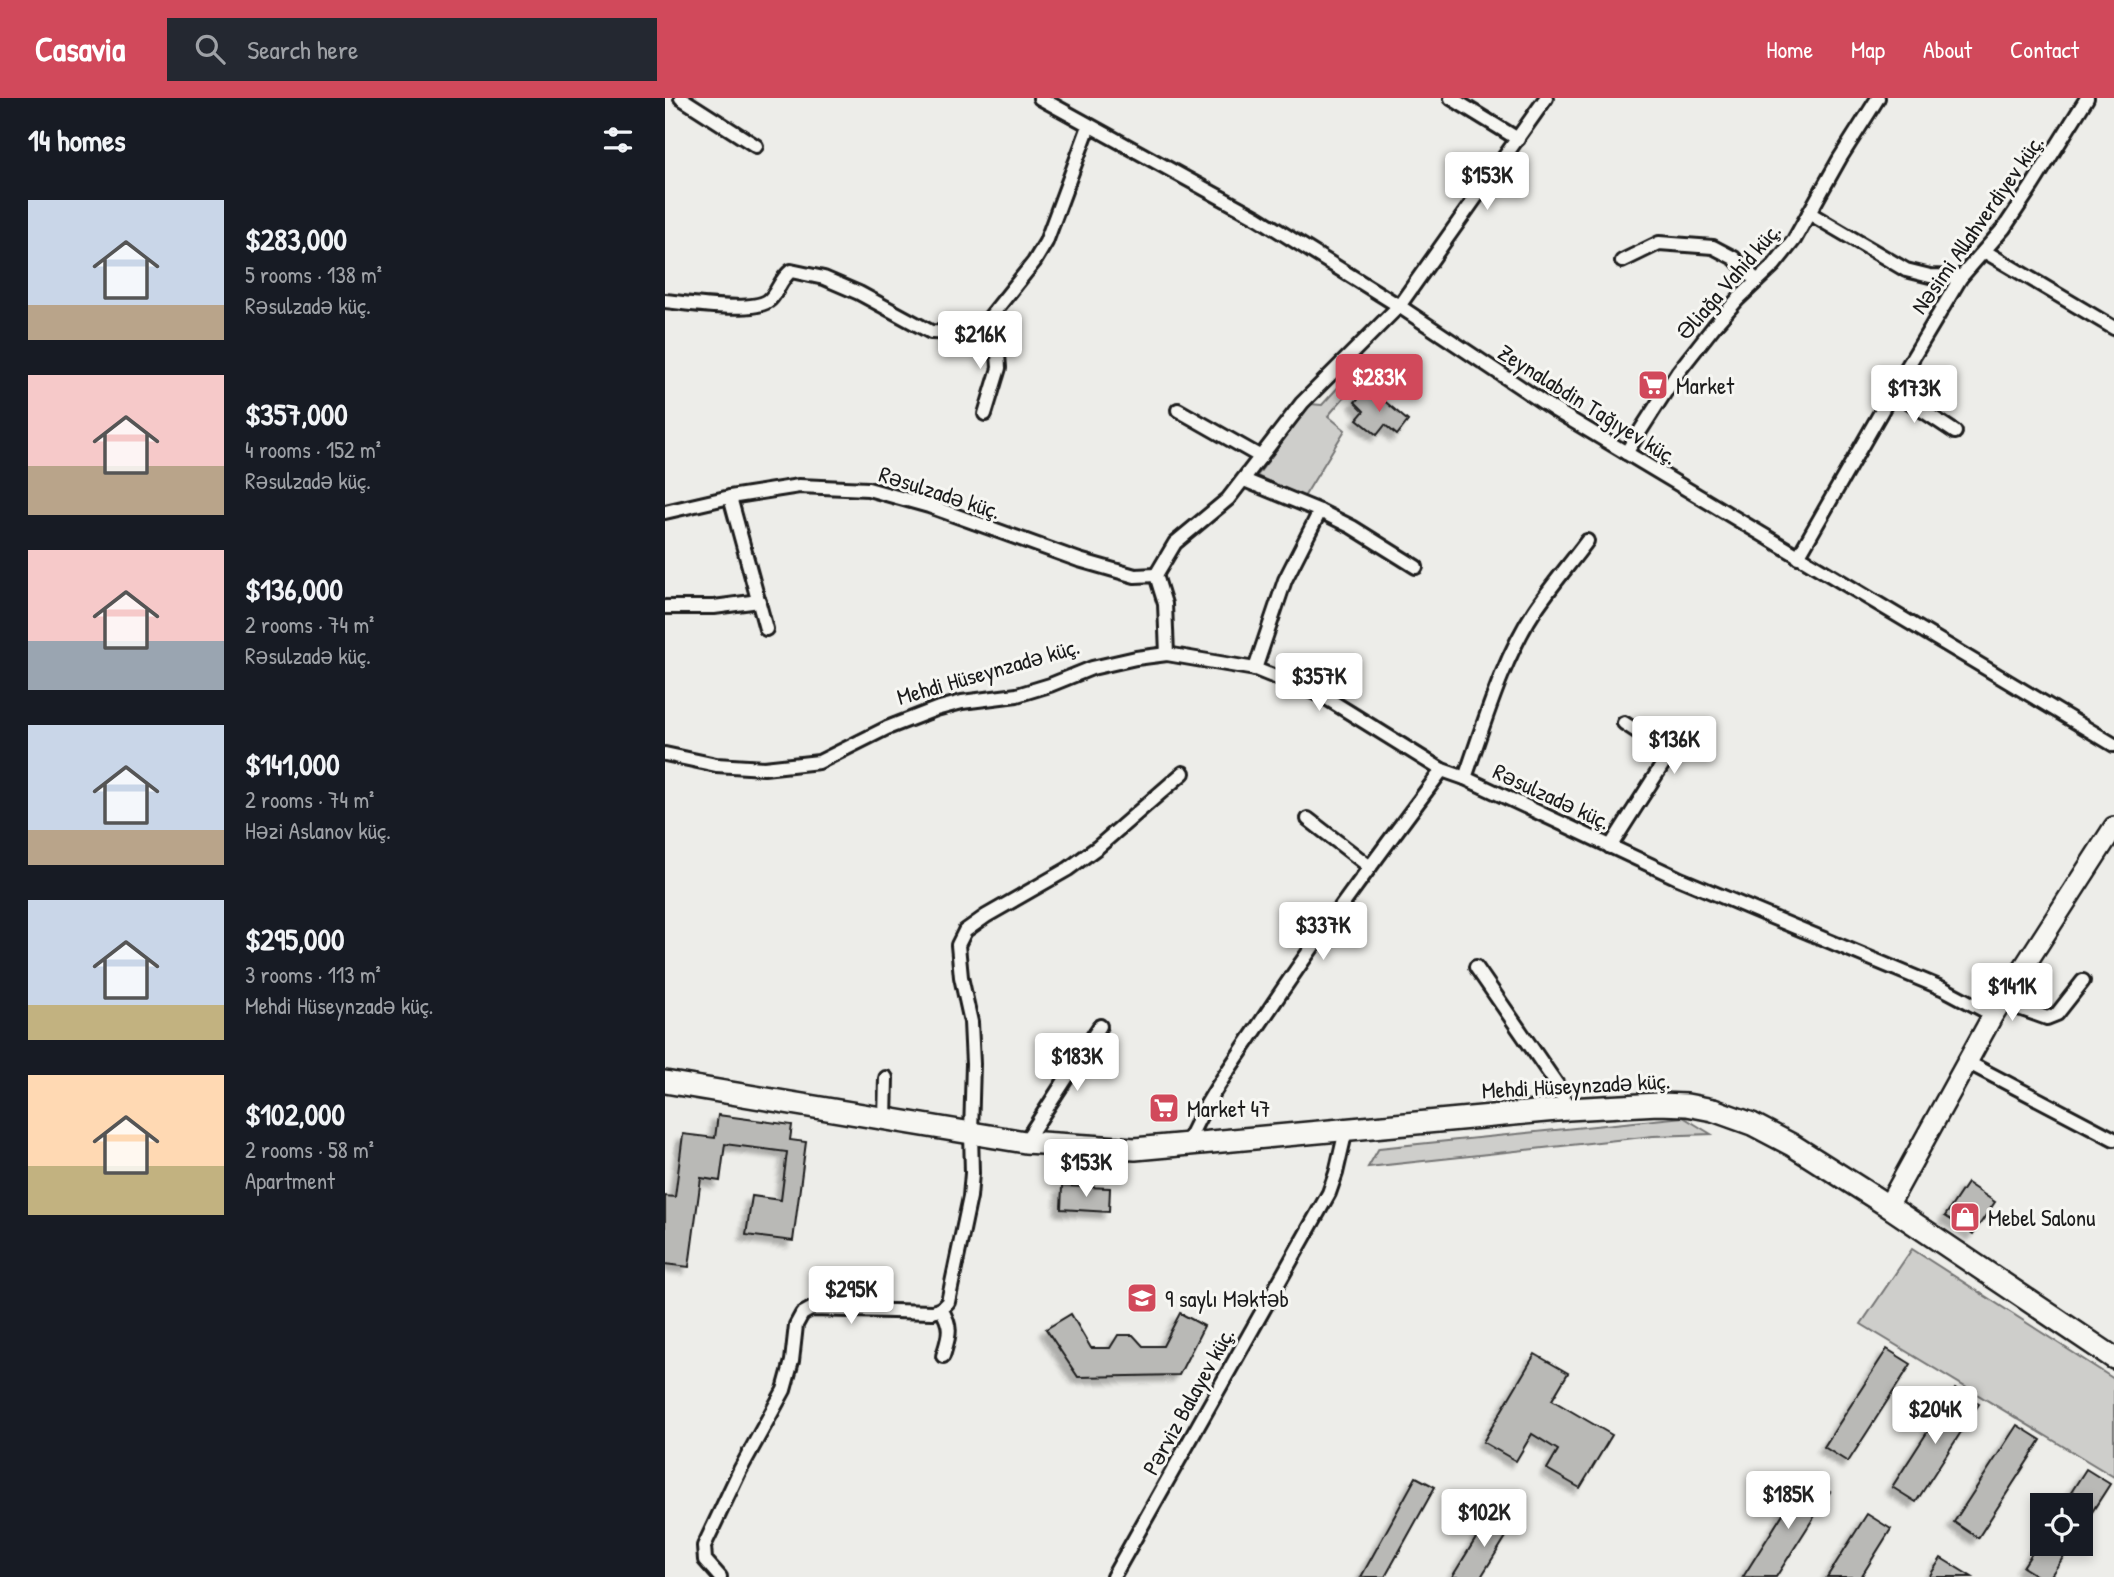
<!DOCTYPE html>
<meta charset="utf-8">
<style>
body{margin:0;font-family:"Patrick Hand",sans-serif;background:#242831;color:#f1f3f6;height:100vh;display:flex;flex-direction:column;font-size:26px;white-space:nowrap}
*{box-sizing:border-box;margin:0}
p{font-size:23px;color:#9ea1a6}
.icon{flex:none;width:38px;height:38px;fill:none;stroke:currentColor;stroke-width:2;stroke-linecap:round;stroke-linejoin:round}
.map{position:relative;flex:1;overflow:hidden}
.side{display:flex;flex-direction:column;background:#171b24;width:665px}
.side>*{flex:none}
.buttons{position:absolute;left:1365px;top:1395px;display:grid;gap:14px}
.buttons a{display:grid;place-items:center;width:63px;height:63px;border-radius:0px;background:#171b24;box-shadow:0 4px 10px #0003;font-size:35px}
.price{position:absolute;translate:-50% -60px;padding:0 16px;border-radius:7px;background:#fff;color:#222;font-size:23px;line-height:46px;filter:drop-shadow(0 2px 4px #0008)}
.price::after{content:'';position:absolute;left:50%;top:42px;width:21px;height:16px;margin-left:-10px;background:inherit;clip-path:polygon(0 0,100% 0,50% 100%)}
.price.active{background:#d1495b;color:#fff}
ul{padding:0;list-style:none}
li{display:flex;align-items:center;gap:21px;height:175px;padding:0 28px}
li span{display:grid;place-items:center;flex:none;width:196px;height:140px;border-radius:0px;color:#555}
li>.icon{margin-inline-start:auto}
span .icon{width:84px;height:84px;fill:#fffc;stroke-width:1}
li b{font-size:30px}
h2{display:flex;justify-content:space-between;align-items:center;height:84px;padding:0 28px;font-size:30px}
header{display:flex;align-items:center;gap:42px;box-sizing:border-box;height:98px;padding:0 35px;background:#d1495b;color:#fff}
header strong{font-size:33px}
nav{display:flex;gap:38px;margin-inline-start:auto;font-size:24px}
.search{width:490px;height:63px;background:#242831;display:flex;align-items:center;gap:18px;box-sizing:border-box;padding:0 24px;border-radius:0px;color:#9ea1a6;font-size:26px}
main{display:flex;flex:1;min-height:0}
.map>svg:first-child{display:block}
.green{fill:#cececb;stroke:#757574;stroke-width:2}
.building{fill:#b9b9b6;stroke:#1c1c1c;stroke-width:2;filter:url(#shadow)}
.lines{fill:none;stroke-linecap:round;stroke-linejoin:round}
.street-casing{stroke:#1c1c1c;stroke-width:18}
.secondary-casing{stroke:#1c1c1c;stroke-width:24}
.primary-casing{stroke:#1c1c1c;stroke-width:26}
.street{stroke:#f6f6f2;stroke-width:12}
.secondary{stroke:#f6f6f2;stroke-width:19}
.primary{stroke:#f6f6f2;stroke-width:21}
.labels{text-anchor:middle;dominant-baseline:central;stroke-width:6;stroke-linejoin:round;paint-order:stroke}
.street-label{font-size:23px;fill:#1c1c1c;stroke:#f6f6f2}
.poi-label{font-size:23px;fill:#1c1c1c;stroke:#f6f6f2;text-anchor:start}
</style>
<header>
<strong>Casavia</strong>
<div class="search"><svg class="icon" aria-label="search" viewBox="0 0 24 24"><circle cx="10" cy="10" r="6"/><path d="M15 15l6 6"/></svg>Search here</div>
<nav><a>Home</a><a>Map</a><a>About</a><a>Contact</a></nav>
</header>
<main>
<section class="side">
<h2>14 homes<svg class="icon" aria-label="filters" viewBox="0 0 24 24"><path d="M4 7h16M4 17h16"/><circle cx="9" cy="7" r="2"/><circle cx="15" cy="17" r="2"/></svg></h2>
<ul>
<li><span style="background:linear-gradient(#c9d6e8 75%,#b9a48a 0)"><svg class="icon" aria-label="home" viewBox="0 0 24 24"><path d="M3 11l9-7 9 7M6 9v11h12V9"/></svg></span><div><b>$283,000</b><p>5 rooms · 138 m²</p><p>Rəsulzadə küç.</p></div></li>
<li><span style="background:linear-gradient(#f6c9c9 65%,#b9a48a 0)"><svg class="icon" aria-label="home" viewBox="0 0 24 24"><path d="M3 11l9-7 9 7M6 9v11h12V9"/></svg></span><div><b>$357,000</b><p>4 rooms · 152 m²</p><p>Rəsulzadə küç.</p></div></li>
<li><span style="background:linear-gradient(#f6c9c9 65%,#9aa5b1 0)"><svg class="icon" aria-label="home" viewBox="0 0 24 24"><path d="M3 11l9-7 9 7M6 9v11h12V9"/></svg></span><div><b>$136,000</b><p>2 rooms · 74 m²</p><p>Rəsulzadə küç.</p></div></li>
<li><span style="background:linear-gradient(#c9d6e8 75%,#b9a48a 0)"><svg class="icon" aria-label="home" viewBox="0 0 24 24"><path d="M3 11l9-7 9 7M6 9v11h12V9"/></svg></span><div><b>$141,000</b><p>2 rooms · 74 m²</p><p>Həzi Aslanov küç.</p></div></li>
<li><span style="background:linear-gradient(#c9d6e8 75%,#c2b280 0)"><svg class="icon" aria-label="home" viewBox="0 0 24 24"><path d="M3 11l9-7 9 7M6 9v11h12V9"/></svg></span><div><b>$295,000</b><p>3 rooms · 113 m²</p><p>Mehdi Hüseynzadə küç.</p></div></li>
<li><span style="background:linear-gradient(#ffd9b3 65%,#c2b280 0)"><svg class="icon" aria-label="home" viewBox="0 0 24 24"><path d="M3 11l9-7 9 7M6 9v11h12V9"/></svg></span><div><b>$102,000</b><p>2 rooms · 58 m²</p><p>Apartment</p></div></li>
</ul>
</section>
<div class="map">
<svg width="1449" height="1479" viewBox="0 0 1449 1479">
<defs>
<filter id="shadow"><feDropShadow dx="-6" dy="6" stdDeviation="2" flood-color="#0004"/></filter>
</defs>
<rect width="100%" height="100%" fill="#edede9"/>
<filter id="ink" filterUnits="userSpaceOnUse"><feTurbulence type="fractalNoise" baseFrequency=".0143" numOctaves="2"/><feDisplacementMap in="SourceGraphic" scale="14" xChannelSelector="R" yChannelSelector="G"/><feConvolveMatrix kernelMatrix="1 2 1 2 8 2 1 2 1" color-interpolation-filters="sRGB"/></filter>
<g filter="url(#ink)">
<!-- green -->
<g class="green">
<polygon points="687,274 694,282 663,318 680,332 639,399 592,378 645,306 657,307"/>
<polygon points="1018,1019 1046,1036 988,1038 703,1069 714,1050"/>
<polygon points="1247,1151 1449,1281 1449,1379 1196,1226"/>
</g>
<!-- building -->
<g class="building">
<polygon points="703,289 743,323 732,337 720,327 712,337 692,321 699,313 690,304"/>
<polygon points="53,1017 127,1027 125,1042 141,1044 128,1143 81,1137 87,1098 116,1102 122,1054 60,1046 55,1083 36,1080 24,1169 0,1166 0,1098 10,1099 18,1036 50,1040"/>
<polygon points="1302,1085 1330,1104 1308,1136 1280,1118"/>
<polygon points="397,1088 445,1090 444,1114 396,1111"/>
<polygon points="515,1215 539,1228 514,1277 413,1279 381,1231 406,1216 426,1250 445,1250 453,1237 468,1237 478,1248 498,1248"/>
<polygon points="1222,1251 1246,1266 1183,1364 1159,1349"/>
<polygon points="870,1256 903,1275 887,1302 947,1337 915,1390 882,1371 893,1352 867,1336 851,1363 818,1344"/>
<polygon points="1290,1291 1314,1306 1251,1404 1227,1389"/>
<polygon points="1352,1327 1376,1342 1313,1440 1289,1424"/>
<polygon points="1421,1371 1445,1386 1416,1431 1416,1407 1398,1407"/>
<polygon points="751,1379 770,1389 720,1479 696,1479"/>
<polygon points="1141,1379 1165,1394 1111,1479 1078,1479"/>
<polygon points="826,1416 847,1429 816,1479 787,1479"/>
<polygon points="1202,1416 1226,1431 1196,1479 1162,1479"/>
<polygon points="1373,1446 1407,1446 1385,1479 1374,1479 1358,1469"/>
<polygon points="1276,1460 1307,1479 1264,1479"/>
</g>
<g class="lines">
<!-- street casing -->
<g class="street-casing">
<g id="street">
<polyline points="16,0 91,48"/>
<polyline points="375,0 593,120 734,208 888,311 1449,647"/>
<polyline points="786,0 853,41"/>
<polyline points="1144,115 1241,172 1265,178 1296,179"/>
<polyline points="1319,153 1449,230"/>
<polyline points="957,163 994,145 1048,149 1069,160 1092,183"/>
<path d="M0 203C22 205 86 215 103 203 112 197 114 182 126 173L159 180 194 195 266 234 299 235 317 229 369 164 381 144 424 28"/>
<polyline points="317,229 333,256 334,270 320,316"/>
<polyline points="1228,293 1290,334"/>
<polyline points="513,312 596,359"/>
<polyline points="961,355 1013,274 1050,227 1072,202 1109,167 1129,142 1175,60 1213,0"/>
<polyline points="579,382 655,413 687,429 751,469"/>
<polyline points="65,399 101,531"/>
<polyline points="0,414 65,399 134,388 203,391 264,408 414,462 470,478 491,477 500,506 502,556 590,571 658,598 777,672 800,680 1013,780 1279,891 1328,917"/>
<polyline points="1133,459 1228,293 1296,179 1339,130 1367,88 1422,0"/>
<polyline points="491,477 510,445 563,401 637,305 734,208 881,0"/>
<polyline points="0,509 49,509 94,503"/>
<polyline points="590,571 620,482 655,413"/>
<polyline points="0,656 51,667 99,670 154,664 222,630 271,611 297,604 352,597 385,587 427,570 471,560 502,556"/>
<path d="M800 680C819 626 838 560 870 512 886 488 905 466 922 443"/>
<polyline points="643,721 705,769"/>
<polyline points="945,749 1001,661 999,651 959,625"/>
<polyline points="811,869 893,988 903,1011"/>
<polyline points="1337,904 1382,920 1392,916 1418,883"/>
<polyline points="1302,964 1449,1041"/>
<polyline points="220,1021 221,980"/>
<polyline points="360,1044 435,928"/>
<path d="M521 1048C539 1004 569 964 596 924 653 838 715 755 777 672"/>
<path d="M276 1211C288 1230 284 1238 278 1258"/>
<polyline points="55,1479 40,1462 39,1448 75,1372 119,1292 127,1263 131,1227 137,1216 146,1211 268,1214 276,1211 283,1204 305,1099 307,1075 306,1035 308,966 306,924 296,879 293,847 300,833 321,818 403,771 433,749 518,675"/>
<polyline points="448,1479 664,1095 671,1075 681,1032"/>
</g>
</g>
<!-- secondary casing -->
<g class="secondary-casing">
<polyline id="secondary" points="1223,1108 1328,917 1449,729"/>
</g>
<!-- primary casing -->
<g class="primary-casing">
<polyline id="primary" points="0,984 360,1044 470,1051 903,1011 993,1006 1022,1007 1048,1012 1087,1026 1127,1047 1223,1108 1449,1260"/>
</g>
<!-- street -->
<use href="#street" class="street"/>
<!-- secondary -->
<use href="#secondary" class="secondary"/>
<!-- primary -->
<use href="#primary" class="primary"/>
</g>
</g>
<!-- icons -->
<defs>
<g id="supermarket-square" transform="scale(1.575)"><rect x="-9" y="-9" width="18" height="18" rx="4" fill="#d1495b" stroke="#f6f6f2"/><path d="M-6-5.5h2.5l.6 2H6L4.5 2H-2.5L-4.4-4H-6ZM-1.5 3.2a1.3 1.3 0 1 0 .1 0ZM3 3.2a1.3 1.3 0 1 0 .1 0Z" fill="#fff"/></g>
<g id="shop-square" transform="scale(1.575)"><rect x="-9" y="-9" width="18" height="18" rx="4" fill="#d1495b" stroke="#f6f6f2"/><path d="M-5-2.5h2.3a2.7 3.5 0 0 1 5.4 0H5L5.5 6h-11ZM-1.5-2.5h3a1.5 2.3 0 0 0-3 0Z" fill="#fff"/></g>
<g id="school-square" transform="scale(1.575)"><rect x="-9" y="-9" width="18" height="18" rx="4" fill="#d1495b" stroke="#f6f6f2"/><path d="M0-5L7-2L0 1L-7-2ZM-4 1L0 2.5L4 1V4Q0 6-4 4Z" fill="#fff"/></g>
</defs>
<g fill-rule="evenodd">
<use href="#supermarket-square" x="988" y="287"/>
<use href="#supermarket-square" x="499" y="1010"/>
<use href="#shop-square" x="1300" y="1119"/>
<use href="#school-square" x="477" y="1200"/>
</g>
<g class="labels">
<!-- street labels -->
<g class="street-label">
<text transform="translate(1312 126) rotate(-55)">Nəsimi Allahverdiyev küç.</text>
<text transform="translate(1063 183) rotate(-49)">Əliağa Vahid küç.</text>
<text transform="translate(923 306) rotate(32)">Zeynalabdin Tağıyev küç.</text>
<text transform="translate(275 394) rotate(18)">Rəsulzadə küç.</text>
<text transform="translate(323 573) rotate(-16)">Mehdi Hüseynzadə küç.</text>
<text transform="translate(887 698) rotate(25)">Rəsulzadə küç.</text>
<text transform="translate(911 987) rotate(-3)">Mehdi Hüseynzadə küç.</text>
<text transform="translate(523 1303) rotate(-61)">Pərviz Balayev küç.</text>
</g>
<!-- poi labels -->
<g class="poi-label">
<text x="1011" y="287">Market</text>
<text x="522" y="1010">Market 47</text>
<text x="1323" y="1119">Mebel Salonu</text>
<text x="500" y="1200">9 saylı Məktəb</text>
</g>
</g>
</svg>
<div class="buttons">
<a><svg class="icon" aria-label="locate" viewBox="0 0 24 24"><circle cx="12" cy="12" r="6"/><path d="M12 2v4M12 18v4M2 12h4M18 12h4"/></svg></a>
</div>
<b class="price" style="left:822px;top:114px">$153K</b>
<b class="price" style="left:315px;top:273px">$216K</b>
<b class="price active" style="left:714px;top:316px">$283K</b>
<b class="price" style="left:1249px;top:327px">$173K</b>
<b class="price" style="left:654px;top:615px">$357K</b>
<b class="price" style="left:1009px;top:678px">$136K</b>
<b class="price" style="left:658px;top:864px">$337K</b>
<b class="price" style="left:1347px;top:925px">$141K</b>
<b class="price" style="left:412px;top:995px">$183K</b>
<b class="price" style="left:421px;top:1101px">$153K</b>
<b class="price" style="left:186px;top:1228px">$295K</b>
<b class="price" style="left:1270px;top:1348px">$204K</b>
<b class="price" style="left:1123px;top:1433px">$185K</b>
<b class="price" style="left:819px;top:1451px">$102K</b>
</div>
</main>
